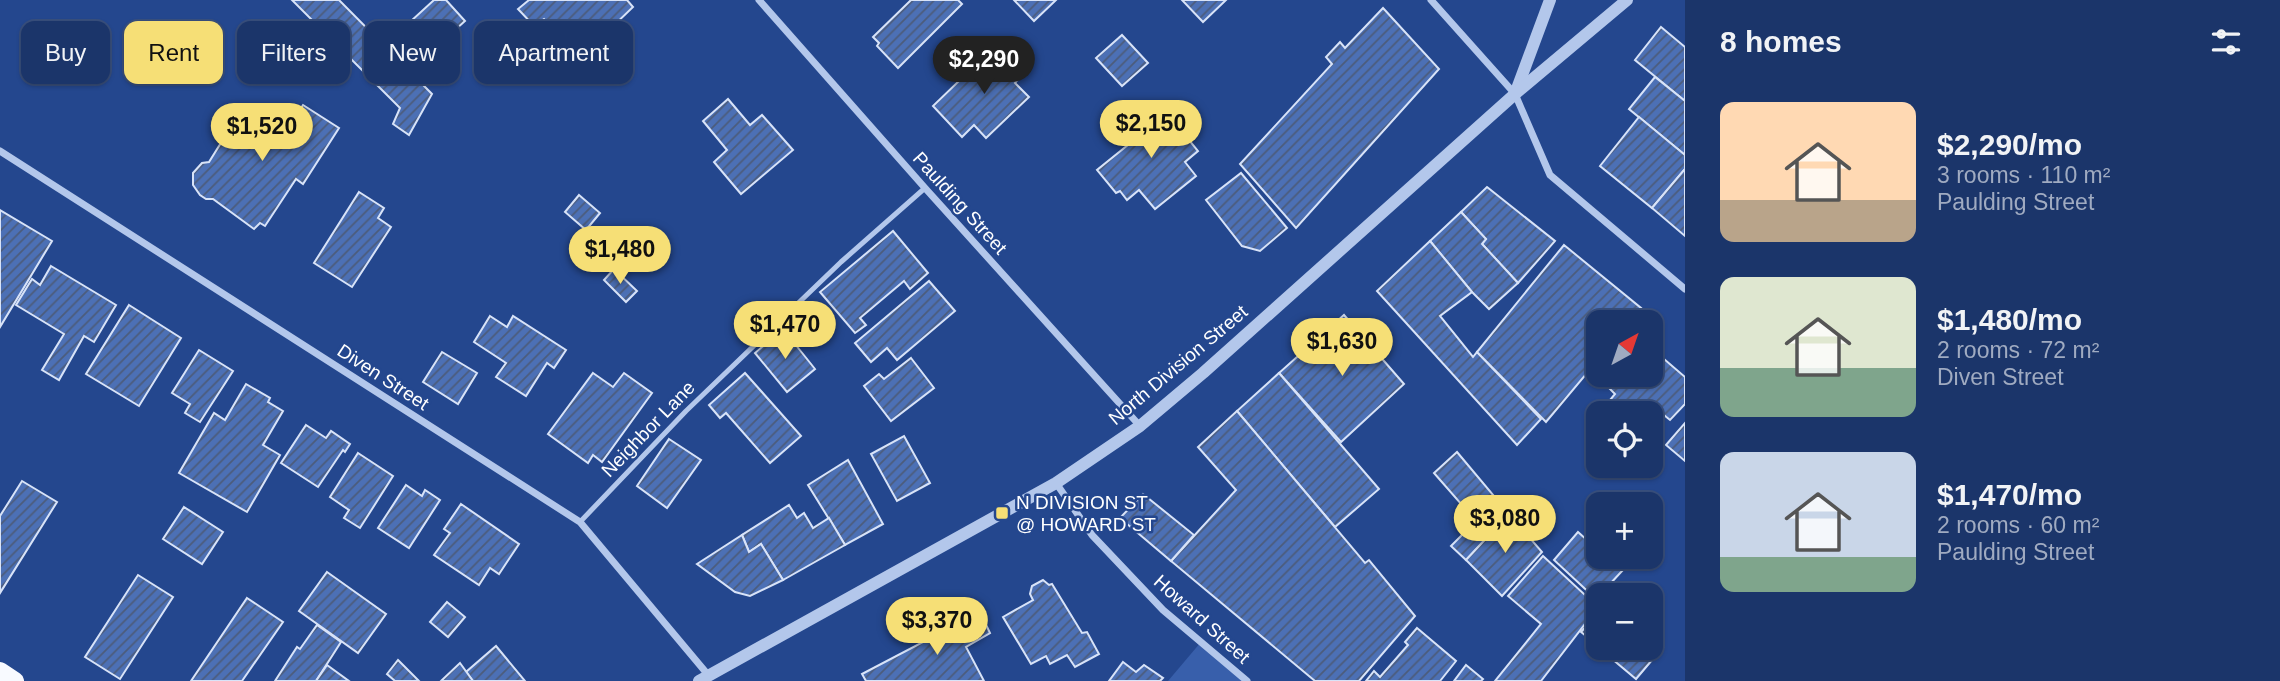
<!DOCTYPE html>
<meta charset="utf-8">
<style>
body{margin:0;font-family:Helvetica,sans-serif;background:#243d70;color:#f1f3f6;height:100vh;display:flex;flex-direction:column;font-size:26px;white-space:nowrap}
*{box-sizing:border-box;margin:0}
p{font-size:23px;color:#a0abc1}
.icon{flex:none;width:38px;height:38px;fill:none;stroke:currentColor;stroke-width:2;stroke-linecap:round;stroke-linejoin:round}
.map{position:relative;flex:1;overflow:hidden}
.drawer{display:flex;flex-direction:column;background:#1b356a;width:595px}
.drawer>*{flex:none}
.top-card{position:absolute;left:21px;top:21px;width:665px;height:63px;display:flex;gap:14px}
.needle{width:46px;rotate:40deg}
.buttons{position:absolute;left:1586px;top:310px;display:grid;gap:14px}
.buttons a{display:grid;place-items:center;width:77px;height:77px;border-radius:14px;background:#1b356a;box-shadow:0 2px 5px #0004,0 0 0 2px #39507e;font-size:35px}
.price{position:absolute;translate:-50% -60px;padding:0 16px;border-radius:24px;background:#f6df76;color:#111;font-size:23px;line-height:46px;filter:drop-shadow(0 2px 4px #0008)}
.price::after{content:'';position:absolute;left:50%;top:42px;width:21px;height:16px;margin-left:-10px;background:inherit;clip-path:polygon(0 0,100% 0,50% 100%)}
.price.current{background:#222;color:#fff}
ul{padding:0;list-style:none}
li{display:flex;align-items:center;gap:21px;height:175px;padding:0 35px}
li span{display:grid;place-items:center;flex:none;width:196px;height:140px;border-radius:14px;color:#555}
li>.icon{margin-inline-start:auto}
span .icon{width:84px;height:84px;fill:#fffc;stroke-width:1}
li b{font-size:30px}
h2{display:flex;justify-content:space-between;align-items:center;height:84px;padding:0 35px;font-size:30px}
.chip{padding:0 24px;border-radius:14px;background:#1b356a;box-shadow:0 2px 5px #0004,0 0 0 2px #39507e;font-size:24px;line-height:63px}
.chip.current{background:#f6df76;color:#111}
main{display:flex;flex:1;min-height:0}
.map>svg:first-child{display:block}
.green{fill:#385fab}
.building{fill:url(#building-hatch);stroke:#d8e3f8;stroke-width:2}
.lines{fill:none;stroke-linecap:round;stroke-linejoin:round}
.service{stroke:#b3c7eb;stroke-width:5}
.minor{stroke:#b3c7eb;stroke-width:7}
.tertiary{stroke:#b3c7eb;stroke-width:12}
.primary{stroke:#f8faff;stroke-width:18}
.poi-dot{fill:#f6df76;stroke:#24478e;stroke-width:2.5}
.labels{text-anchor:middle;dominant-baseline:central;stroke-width:5;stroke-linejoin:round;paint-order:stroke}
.street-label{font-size:19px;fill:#fff;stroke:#24478e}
.poi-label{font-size:19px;fill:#fff;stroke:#24478e;text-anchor:start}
</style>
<main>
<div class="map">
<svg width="1685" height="681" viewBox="0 0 1685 681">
<defs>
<pattern id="building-hatch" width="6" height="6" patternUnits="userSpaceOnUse" patternTransform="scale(1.75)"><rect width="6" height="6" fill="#4c70b5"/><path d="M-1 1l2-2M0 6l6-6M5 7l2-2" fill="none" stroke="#4c5c7b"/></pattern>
</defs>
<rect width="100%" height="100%" fill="#24478e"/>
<!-- green -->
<polygon class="green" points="1201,642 1244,681 1168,681"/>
<!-- building -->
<g class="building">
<polygon points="292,0 339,0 432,94 409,135 393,124 400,108"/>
<polygon points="434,0 446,0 465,21 423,59 399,32"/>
<polygon points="529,0 627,0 633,7 582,56 544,19 534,26 518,9"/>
<polygon points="911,0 958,0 962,4 898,68 877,46 879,43 873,37"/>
<polygon points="1014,0 1056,0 1034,21"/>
<polygon points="1182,0 1226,0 1203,22"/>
<polygon points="1383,8 1439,69 1296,228 1240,164 1332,64 1326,57 1340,42 1345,48"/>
<polygon points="1661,27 1685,47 1685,101 1635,60"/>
<polygon points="1122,35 1148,63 1122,86 1096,58"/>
<polygon points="1010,52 1027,69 1015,83 1029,97 986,138 974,125 962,137 933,106 988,53 998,64"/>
<polygon points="1655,77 1685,101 1685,155 1629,109"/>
<polygon points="728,99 750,125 762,115 793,150 741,194 714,162 727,150 703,121"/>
<polygon points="303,105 339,128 303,184 296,179 265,226 260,223 254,229 213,199 206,199 200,195 193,185 193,173 202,163 209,162 244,106 285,132"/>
<polygon points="1146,108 1158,123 1168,114 1198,151 1185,162 1196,176 1155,209 1139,190 1127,200 1120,191 1116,193 1097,170 1134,140 1123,126"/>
<polygon points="1639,117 1685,155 1685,169 1652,208 1600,166"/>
<polygon points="1685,169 1685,236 1652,208"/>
<polygon points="1241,173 1287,228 1260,251 1242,246 1206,200"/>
<polygon points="1487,187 1555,241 1518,283 1482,244 1486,239 1461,212"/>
<polygon points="359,192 384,208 378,218 391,227 352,287 314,263"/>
<polygon points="579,195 600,213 586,230 565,212"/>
<polygon points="0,210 52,241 0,327"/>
<polygon points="1461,212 1486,239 1482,244 1518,283 1489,309 1472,292 1430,241"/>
<polygon points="893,231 928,273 910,289 904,281 860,318 866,325 855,333 820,292"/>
<polygon points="1430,241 1472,292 1440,316 1473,357 1477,352 1541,419 1517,445 1377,291"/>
<polygon points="1564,245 1641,308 1629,322 1598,322 1598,360 1546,422 1477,352"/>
<polygon points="51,266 116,305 94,342 84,336 59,380 42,370 64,334 16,305 32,279 40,285"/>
<polygon points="614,269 637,291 626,302 604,280"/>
<polygon points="929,281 955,311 897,360 887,348 871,362 855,343"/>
<polygon points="129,305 181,338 139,406 86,374"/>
<polygon points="1344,315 1404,384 1341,442 1279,373"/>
<polygon points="490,316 507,327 513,316 566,350 554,368 547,363 526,396 496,377 506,363 474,342"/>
<polygon points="783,329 815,369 787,392 755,353"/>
<polygon points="199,350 233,371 200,422 185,413 190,404 172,393"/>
<polygon points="442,352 477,373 458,404 423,382"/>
<polygon points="1657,353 1685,377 1685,404 1670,420 1659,411 1650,421 1650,413 1604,413 1601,411 1615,394 1608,387 1619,374 1626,374 1633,381 1638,374 1650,374 1650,361"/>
<polygon points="911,358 934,388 891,421 864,386 879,374 884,379"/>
<polygon points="593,373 613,387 624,373 652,393 602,462 593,455 588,463 548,434"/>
<polygon points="745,373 801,436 770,463 726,413 720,418 709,405"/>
<polygon points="1279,373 1379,489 1335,527 1237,411"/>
<polygon points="246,384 270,398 268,402 283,411 263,445 280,455 247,512 179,473 214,413 225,420"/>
<polygon points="1237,411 1365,563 1369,560 1415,616 1359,681 1315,681 1171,561 1236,490 1198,447"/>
<polygon points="1685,423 1685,461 1666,445"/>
<polygon points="306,425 326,438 331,431 350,444 345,452 343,450 318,487 281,463"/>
<polygon points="904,436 930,483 897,501 871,454"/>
<polygon points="669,439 701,460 667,508 637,486"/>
<polygon points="1457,452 1509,514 1466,560 1451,546 1476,521 1434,473"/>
<polygon points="358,453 393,476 360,528 344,518 349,510 330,497"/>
<polygon points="848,460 883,524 845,545 808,485"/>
<polygon points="22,481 57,502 0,593 0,516"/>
<polygon points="406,485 422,496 425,490 440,500 409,548 378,528"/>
<polygon points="1143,494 1194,535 1171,561 1120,518"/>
<polygon points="461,504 519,544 499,574 490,568 479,585 434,555 450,533 444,529"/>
<polygon points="789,505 797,518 804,513 813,528 829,518 845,545 783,580 761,544 749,552 742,535"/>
<polygon points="184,507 223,532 202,564 163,539"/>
<polygon points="1509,514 1542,552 1502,596 1466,560"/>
<polygon points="1578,532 1598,550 1598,556 1605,556 1622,571 1596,599 1554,560"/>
<polygon points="742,535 749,552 761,544 783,580 750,596 735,592 697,564"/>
<polygon points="1543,556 1598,607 1541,681 1495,681 1541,624 1508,596"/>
<polygon points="327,572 386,614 358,653 299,611"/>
<polygon points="138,575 173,597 120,679 85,657"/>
<polygon points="1043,580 1049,585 1052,584 1082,633 1087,632 1099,654 1075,667 1067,655 1050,664 1046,656 1031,664 1003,617 1033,600 1030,594 1032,586"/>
<polygon points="247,598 283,622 242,681 191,681"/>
<polygon points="447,602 465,617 448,637 430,622"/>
<polygon points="980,612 990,633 966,647 984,681 866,681 862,674"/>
<polygon points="1598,613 1598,646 1581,632"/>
<polygon points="317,625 341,642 316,681 275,681 297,647 300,649"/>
<polygon points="1417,628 1456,661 1440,681 1366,681 1374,671 1380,677 1408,645 1405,642"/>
<polygon points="1650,636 1663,647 1636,679 1599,648 1650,648"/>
<polygon points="496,646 525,681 473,681 466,672"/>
<polygon points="398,660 419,681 395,681 387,674"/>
<polygon points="1123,662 1136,672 1144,665 1163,678 1160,681 1109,681"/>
<polygon points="460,663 473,681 441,681"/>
<polygon points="327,665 349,681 316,681"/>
<polygon points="1466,665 1483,679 1481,681 1454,681"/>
</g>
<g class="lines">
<!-- service -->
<polyline class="service" points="580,522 686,411 841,262 925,188"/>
<!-- minor -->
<g class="minor">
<polyline points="759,0 925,188 1140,426"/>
<polyline points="1431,0 1515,94 1550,175 1685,289"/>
<polyline points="0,151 580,522 709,676"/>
<polyline points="1056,483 1092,535 1163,610 1247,681"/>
</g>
<!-- tertiary -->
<g class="tertiary">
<polyline points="1515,94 1550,0"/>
<polyline points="699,681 1056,483 1140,426 1203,373 1515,94 1627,0"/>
</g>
<!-- primary -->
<polyline class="primary" points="0,671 15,681"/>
</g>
<!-- markers -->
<rect class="poi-dot" x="995" y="506" width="14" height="14" rx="3.5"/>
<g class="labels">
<!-- street labels -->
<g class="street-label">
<text transform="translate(960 203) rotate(48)">Paulding Street</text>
<text transform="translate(1178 365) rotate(-40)">North Division Street</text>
<text transform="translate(383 377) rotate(33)">Diven Street</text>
<text transform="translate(648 429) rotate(-46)">Neighbor Lane</text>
<text transform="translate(1202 619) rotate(42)">Howard Street</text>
</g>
<!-- poi labels -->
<g class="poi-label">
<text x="1016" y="502">N DIVISION ST<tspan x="1016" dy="22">@ HOWARD ST</tspan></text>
</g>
</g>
</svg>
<div class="buttons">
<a><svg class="needle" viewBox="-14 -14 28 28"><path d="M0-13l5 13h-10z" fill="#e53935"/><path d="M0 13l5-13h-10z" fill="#a0abc1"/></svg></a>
<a><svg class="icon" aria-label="locate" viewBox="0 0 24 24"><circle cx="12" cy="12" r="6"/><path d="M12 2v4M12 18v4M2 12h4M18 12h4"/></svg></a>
<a>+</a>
<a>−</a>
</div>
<b class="price current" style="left:984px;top:96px">$2,290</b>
<b class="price" style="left:1151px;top:160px">$2,150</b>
<b class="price" style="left:262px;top:163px">$1,520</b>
<b class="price" style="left:620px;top:286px">$1,480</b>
<b class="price" style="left:785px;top:361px">$1,470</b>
<b class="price" style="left:1342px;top:378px">$1,630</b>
<b class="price" style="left:1505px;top:555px">$3,080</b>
<b class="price" style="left:937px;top:657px">$3,370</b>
<div class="top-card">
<a class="chip">Buy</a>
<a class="chip current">Rent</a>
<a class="chip">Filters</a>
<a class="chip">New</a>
<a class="chip">Apartment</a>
</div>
</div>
<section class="drawer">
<h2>8 homes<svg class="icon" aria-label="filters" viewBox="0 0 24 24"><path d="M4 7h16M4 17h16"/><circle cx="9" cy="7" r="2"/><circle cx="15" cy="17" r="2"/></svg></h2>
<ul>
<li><span style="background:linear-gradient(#ffd9b3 70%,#b9a48a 0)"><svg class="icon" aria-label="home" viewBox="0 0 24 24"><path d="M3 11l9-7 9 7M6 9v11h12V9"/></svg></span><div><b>$2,290/mo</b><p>3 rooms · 110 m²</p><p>Paulding Street</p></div></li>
<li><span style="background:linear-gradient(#dfe7d0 65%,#7fa58c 0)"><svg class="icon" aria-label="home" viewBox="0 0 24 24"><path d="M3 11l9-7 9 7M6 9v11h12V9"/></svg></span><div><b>$1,480/mo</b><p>2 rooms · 72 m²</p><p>Diven Street</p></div></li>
<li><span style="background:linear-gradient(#c9d6e8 75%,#7fa58c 0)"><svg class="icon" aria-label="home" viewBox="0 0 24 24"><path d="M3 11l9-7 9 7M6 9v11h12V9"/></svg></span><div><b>$1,470/mo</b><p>2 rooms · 60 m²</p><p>Paulding Street</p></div></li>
</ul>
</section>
</main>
